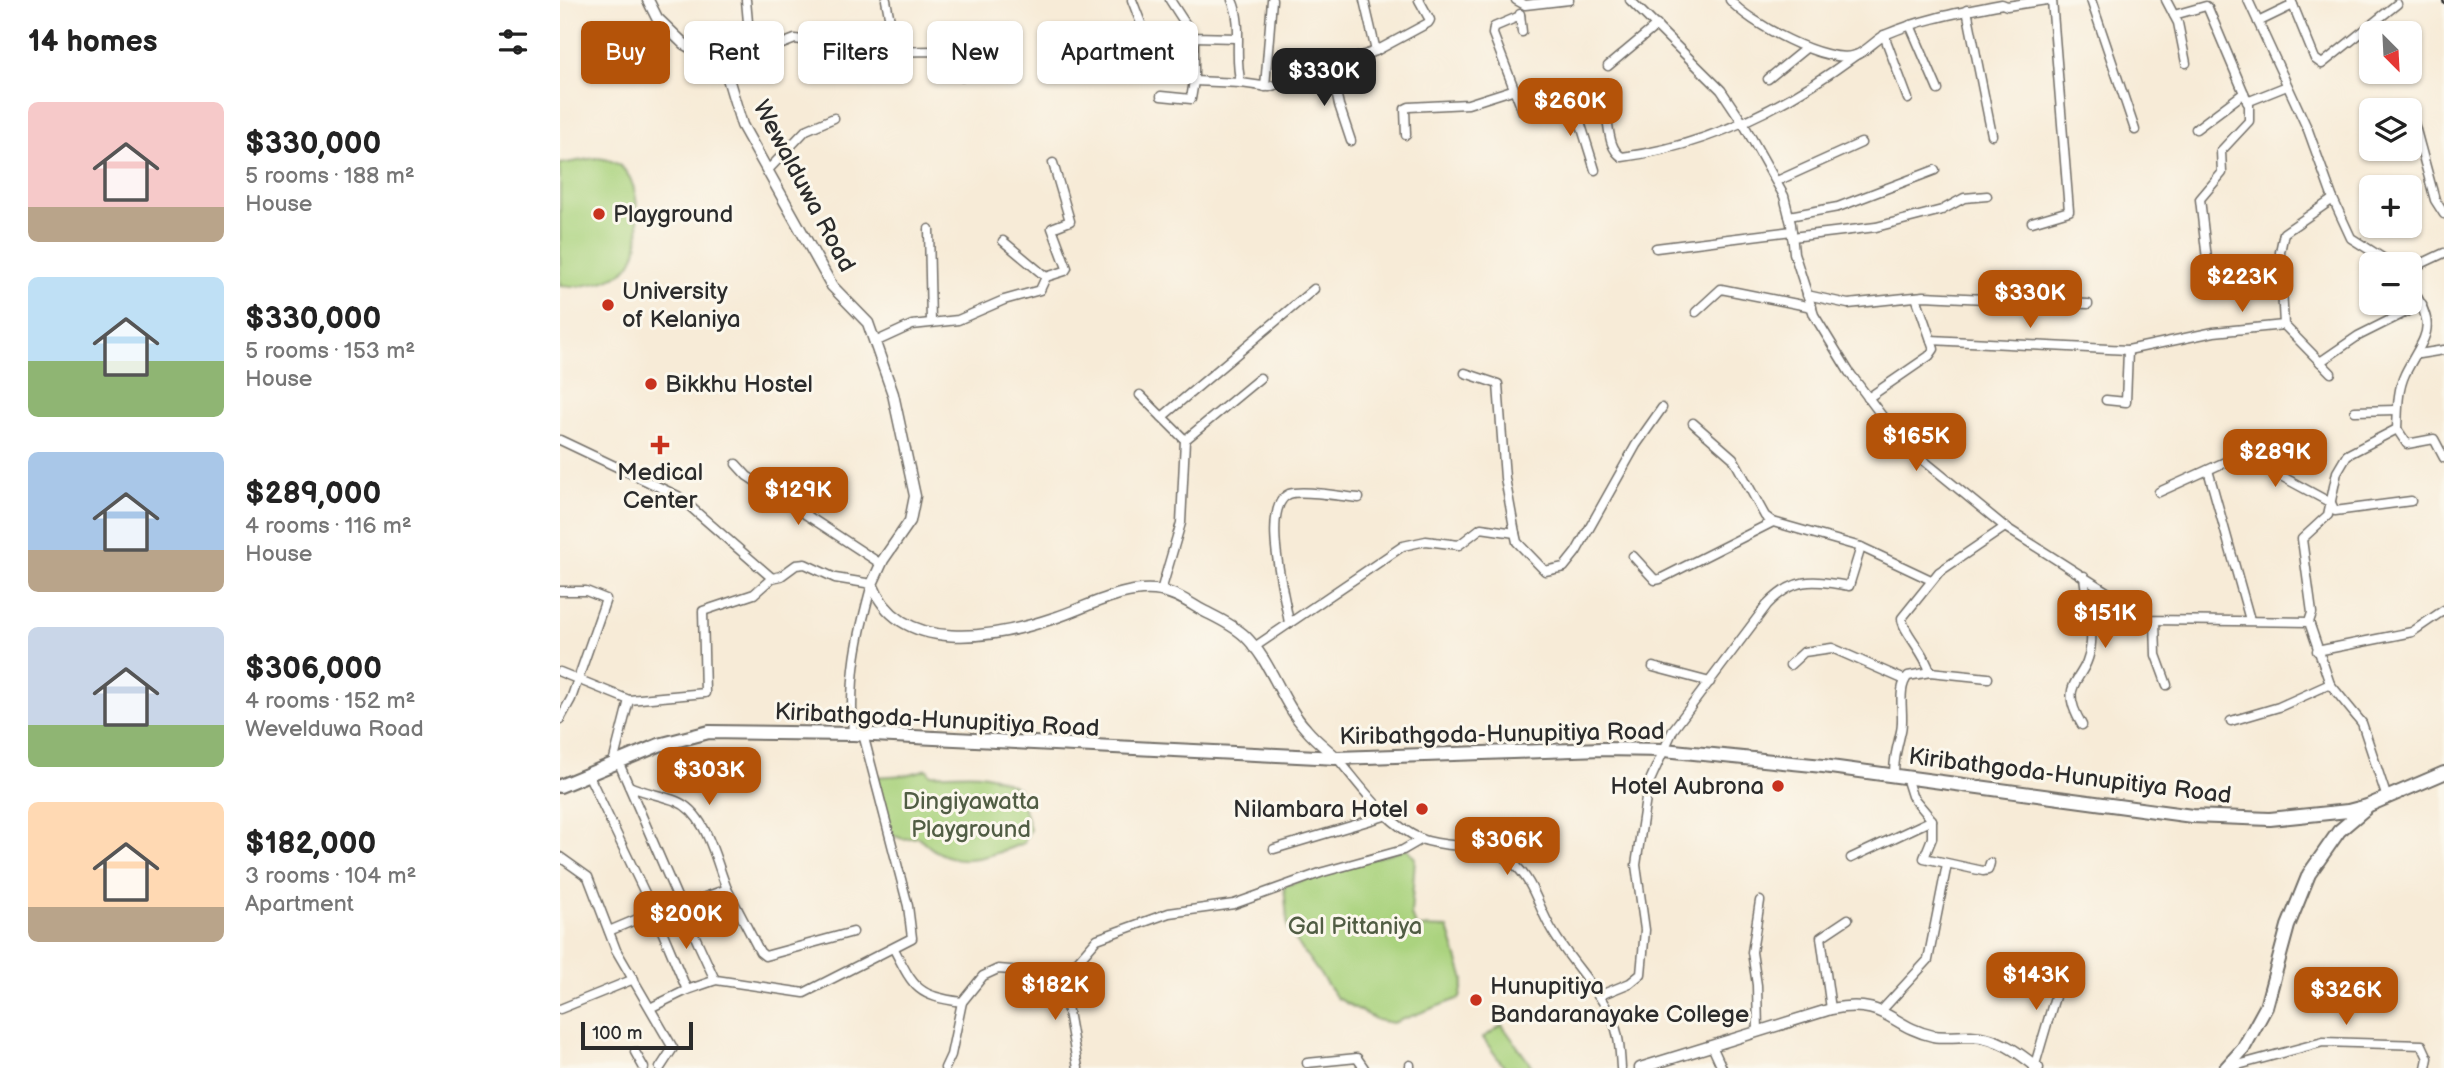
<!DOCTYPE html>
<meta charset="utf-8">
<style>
body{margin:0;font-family:"Balsamiq Sans",sans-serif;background:#f2f2f2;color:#222;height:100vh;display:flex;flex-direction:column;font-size:26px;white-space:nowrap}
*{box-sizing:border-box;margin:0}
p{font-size:23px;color:#767676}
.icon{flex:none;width:38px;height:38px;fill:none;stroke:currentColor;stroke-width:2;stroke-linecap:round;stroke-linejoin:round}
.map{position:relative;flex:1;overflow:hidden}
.drawer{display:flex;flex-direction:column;background:#fff;width:560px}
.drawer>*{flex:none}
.guide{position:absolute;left:21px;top:21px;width:665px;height:63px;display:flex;gap:14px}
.needle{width:46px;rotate:156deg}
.buttons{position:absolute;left:1799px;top:21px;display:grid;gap:14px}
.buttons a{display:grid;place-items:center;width:63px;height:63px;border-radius:10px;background:#fff;box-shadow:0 2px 5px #0004;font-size:35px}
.scale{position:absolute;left:21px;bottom:18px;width:112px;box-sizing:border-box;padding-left:7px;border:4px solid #2b2b2b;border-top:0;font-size:19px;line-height:24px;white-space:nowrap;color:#2b2b2b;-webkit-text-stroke:5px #fbf7ec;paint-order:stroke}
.price{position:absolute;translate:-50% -60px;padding:0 16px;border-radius:14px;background:#b45309;color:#fff;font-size:23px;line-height:46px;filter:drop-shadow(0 2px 4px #0008)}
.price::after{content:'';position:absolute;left:50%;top:42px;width:21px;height:16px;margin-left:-10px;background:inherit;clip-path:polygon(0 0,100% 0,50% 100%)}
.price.selected{background:#222;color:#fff}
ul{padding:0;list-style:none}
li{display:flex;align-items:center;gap:21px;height:175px;padding:0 28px}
li span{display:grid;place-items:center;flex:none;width:196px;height:140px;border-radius:10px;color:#555}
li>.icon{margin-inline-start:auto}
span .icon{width:84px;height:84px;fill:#fffc;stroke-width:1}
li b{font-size:30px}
h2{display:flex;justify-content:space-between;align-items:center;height:84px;padding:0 28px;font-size:30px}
.chip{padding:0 24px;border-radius:10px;background:#fff;box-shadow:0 2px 5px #0004;font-size:24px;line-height:63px}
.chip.selected{background:#b45309;color:#fff}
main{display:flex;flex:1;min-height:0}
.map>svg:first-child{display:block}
.green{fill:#abd37f;stroke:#6b7f55;stroke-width:2}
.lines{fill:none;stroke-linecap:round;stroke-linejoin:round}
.minor-casing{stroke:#726e67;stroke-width:11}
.tertiary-casing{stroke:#726e67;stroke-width:13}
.primary-casing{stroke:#726e67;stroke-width:16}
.minor{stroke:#fff;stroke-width:8}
.tertiary{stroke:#fff;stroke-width:10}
.primary{stroke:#fff;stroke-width:12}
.rail{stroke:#2b2b2b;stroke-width:2.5;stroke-dasharray:10 5;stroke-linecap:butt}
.poi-dot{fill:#c8321e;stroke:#fbf7ec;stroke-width:2.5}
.labels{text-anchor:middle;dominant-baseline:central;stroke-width:6;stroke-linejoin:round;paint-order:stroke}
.street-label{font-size:24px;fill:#2b2b2b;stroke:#fbf7ec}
.poi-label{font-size:24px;fill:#2b2b2b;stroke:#fbf7ec;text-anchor:start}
.park-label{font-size:24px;fill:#515d44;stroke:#fbf7ec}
</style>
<main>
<section class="drawer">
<h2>14 homes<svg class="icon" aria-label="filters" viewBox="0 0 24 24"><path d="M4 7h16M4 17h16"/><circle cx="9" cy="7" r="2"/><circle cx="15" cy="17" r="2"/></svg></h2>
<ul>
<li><span style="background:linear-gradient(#f6c9c9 75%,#b9a48a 0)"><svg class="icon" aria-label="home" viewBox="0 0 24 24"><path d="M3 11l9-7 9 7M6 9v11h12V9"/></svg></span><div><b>$330,000</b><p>5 rooms · 188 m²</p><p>House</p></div></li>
<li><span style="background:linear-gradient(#bfe0f5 60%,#8fb573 0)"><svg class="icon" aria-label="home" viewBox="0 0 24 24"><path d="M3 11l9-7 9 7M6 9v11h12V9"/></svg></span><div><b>$330,000</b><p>5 rooms · 153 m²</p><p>House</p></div></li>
<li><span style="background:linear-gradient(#a9c7e8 70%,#b9a48a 0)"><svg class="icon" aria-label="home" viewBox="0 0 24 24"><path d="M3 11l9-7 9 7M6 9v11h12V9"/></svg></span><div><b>$289,000</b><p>4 rooms · 116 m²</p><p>House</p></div></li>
<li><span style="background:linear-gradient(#c9d6e8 70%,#8fb573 0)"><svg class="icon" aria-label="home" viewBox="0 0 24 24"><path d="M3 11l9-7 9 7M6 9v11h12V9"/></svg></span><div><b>$306,000</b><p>4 rooms · 152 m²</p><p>Wevelduwa Road</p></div></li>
<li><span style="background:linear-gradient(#ffd9b3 75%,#b9a48a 0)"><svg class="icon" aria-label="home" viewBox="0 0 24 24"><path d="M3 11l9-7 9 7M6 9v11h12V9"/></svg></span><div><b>$182,000</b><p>3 rooms · 104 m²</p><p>Apartment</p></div></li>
</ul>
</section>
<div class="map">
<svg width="1884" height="1068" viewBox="0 0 1884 1068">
<rect width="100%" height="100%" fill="#fbf7ec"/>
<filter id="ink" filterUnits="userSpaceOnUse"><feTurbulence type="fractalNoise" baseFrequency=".0143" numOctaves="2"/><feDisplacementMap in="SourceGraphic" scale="14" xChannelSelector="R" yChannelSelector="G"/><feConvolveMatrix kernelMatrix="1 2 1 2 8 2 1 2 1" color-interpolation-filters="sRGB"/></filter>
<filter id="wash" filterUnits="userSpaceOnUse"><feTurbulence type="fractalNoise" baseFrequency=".00686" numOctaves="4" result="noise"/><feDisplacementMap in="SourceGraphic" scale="28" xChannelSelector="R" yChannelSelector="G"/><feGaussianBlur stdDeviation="1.57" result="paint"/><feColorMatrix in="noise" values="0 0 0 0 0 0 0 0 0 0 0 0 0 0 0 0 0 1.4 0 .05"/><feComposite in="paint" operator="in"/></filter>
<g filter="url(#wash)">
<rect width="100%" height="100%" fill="#f7ebd7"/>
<!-- green -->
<g class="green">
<path d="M35 158C72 159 77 190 78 221 79 237 79 255 67 268 53 283 20 288 0 286V164Z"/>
<path d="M367 769 370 774C410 776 419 766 458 788L470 829 464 843C437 853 404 869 376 851 369 848 364 841 358 837L343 839 329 834 315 777C336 775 345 777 367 769Z"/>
<polygon points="847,848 855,858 851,915 857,927 888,928 904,980 900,998 833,1023 817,1020 777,998 728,930 724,886"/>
<polygon points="942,1025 973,1068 945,1068 923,1038"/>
</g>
</g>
<g filter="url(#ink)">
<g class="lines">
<!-- minor casing -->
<g class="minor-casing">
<g id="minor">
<polyline points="186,0 191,56"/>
<polyline points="326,0 336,53"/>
<polyline points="572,0 584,31 634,37 634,81 681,83"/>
<polyline points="610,0 634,37 677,38"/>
<path d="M672 0C684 26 673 56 681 83L709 87 816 51 804 0"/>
<polyline points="956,0 965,5 1009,0"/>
<polyline points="1070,0 1161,90 1183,123 1224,196 1231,224 1234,253 1254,315 1289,372 1331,428 1363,460 1445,527 1591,620 1749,622 1770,684 1802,723 1827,798"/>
<path d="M1170 0C1187 22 1268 66 1296 55 1307 51 1316 39 1327 34 1364 18 1403 12 1442 4L1447 6 1487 0"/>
<polyline points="1531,0 1575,130"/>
<polyline points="1606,0 1618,23 1626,63"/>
<polyline points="1688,0 1748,130 1773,199 1724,233 1720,252 1724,325"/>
<polyline points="1731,0 1755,59 1762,64 1837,4"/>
<polyline points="1407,10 1432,135"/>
<polyline points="960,14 962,32"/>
<polyline points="1614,15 1646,6 1648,8 1689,105 1689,121 1661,151 1662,173 1640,199 1647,259 1653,266 1720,264"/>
<path d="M960 16 934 27 933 34 963 112 969 113 1033 91C1055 104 1041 144 1062 157 1147 146 1227 106 1296 55"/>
<polyline points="1698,22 1733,5"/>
<polyline points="1350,25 1378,90"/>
<polyline points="1324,35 1348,99"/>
<polyline points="816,51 868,23 870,20 859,0"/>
<polyline points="770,66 779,105 791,141"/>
<polyline points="1048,66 1097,25"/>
<polyline points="167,75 191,56 235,39 318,52 374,51 390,61 402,77"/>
<polyline points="1208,79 1246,48"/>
<polyline points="705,87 712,0"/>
<polyline points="601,96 631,99 634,81"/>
<polyline points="1012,96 1035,170"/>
<polyline points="1687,102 1727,86"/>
<polyline points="1843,110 1850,108 1875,200 1884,214"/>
<polyline points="1636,129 1684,93"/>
<polyline points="846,135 845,109 849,107 908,104 952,90"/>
<polyline points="208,170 246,130 274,118"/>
<polyline points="1217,181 1301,143"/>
<polyline points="1773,199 1791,238 1832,264"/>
<polyline points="1229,216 1278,207 1375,170"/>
<polyline points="1472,222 1509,211 1492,0"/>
<polyline points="369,229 371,322"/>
<polyline points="1232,237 1316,227 1382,210 1404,198 1427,196"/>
<polyline points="443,241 486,277"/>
<polyline points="1096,248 1232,231"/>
<polyline points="1850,269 1884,253"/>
<polyline points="1247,295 1288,304 1364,296 1528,304"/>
<polyline points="1136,312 1161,289 1252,307"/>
<polyline points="1371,340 1568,350 1654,332 1724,325 1771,373"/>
<polyline points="315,342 352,325 398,320 444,300 480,290 486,277 505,271 507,268 492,228 510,221 493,163"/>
<polyline points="1859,354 1884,350"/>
<polyline points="1760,362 1798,336 1862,304"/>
<polyline points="580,395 625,440 621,523 601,591"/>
<polyline points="1308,398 1369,356 1374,349 1356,297"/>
<polyline points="1546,400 1566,402 1568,350"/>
<polyline points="1795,411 1836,410"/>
<polyline points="602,417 754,289"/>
<polyline points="1133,423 1173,458 1205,516 1213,522 1301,547"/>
<polyline points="1837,429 1847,444 1874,439 1884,458"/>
<path d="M0 440 118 496 212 578 221 576 236 565 245 564 275 578 312 584C297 638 289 677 293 734"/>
<polyline points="625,440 700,378"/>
<polyline points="176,464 187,476 321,564"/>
<polyline points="1648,470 1690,620"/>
<polyline points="1599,492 1674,458 1697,463 1771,503 1775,511 1851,501"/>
<polyline points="955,533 957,542 985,571 1004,567 1016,552 1076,445 1102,408"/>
<polyline points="1073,556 1095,580 1100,579 1213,522"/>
<polyline points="0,591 26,591 46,599 11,699 0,719"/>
<polyline points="1595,621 1596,655 1607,685"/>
<path d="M1749 622 1752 613 1742 539 1768 515 1777 472 1787 455 1837 429C1838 411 1837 391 1845 374 1867 331 1878 331 1850 284"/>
<path d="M729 623C725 596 700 507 729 494 742 489 783 497 799 498"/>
<polyline points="693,648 843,546 866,541 899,545 921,528 955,533 945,478 938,384 905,373"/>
<polyline points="1757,651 1852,632 1884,610"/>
<polyline points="1230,665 1244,652 1272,648 1345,680"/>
<polyline points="1093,667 1150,682"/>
<polyline points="0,672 69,700"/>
<path d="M1370 672C1365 652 1342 631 1342 618L1379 572 1445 527"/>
<polyline points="1671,721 1719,707 1770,684"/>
<path d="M1522 725C1495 679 1528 684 1531 643 1533 622 1526 598 1524 576"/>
<path d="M777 758C801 786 826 824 861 839 891 850 927 841 953 863 974 881 979 910 993 932 1010 961 1036 986 1051 1016 1059 1032 1060 1051 1061 1068"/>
<polyline points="58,761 121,906 167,889 200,952 205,956 293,932"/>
<polyline points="53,763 69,700 145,693 143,611 194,594 212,578"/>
<polyline points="28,774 94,912 127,990 156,980 244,993 352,938 348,906 303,734"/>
<path d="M1334 776C1334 757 1337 749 1341 731 1345 714 1336 690 1348 676L1370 672 1428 678"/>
<polyline points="1346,777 1352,796 1372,820 1372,838 1364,858 1423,871 1428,870 1430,863"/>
<path d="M69 786C85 793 100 795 116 801 147 813 155 860 167 889"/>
<polyline points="714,849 828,815"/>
<polyline points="0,857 28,877 56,950 113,1048 100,1068"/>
<polyline points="1291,858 1372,820"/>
<polyline points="97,919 121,906 155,980"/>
<polyline points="49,931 94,912"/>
<path d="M334 949C354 988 357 996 402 1002L423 976 438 969 499 974 518 961 537 939 609 913 674 904 763 872 843 850 862 839"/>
<polyline points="501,972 518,1068"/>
<path d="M1038 996 1070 983 1081 974 1085 930 1076 865 1088 785 1113 730 1207 605C1235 576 1252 580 1289 586L1301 547 1371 580"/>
<polyline points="92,1007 127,990"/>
<polyline points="0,1009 74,979"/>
<polyline points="1271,1009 1261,937 1288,919"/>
<polyline points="1322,1010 1368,960 1387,864"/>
<polyline points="1198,1032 1197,985 1192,952 1200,901"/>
<polyline points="1152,1046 1162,1068"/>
<polyline points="75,1052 84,1068"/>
<polyline points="747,1063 797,1058 804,1068"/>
<polyline points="850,1065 850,1068"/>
<polyline points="385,1068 391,1055 402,1002"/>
<polyline points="1474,1068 1504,966"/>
<polyline points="1667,1068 1763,1042 1862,1045 1868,1058 1866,1068"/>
</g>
</g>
<!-- tertiary casing -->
<g class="tertiary-casing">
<g id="tertiary">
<path d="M88 0 97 18 124 44 158 63 167 75 182 125 272 286 308 323 333 394 355 496 350 521 323 560 312 584C340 656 435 638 494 618 526 608 566 584 601 591 615 593 628 602 640 609 655 617 672 624 685 636 712 662 721 702 746 729 755 740 767 749 777 758"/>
<path d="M1080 1068 1271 1009C1327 998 1329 1026 1373 1036 1385 1038 1399 1036 1411 1036 1438 1037 1458 1052 1478 1068"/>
</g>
</g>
<!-- primary casing -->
<g class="primary-casing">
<g id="primary">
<polyline points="0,786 99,745 149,732 293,734 777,758 1042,749 1104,750 1263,766 1632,816 1710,819 1788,811 1807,806 1884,773"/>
<polyline points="1666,1068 1683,1049 1706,1007 1728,926 1749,874 1779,831 1805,809"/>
</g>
</g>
<!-- minor -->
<use href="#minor" class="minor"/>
<!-- tertiary -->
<use href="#tertiary" class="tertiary"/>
<!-- primary -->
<use href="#primary" class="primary"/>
<!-- rail -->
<polyline class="rail" points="1883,0 1884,4"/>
</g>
</g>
<!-- markers -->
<g class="poi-dot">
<circle cx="39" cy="214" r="7"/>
<circle cx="48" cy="305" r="7"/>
<circle cx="91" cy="384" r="7"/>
<path d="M96.5 434.5h7v7h7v7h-7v7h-7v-7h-7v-7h7z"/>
<circle cx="1218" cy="786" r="7"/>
<circle cx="862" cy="809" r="7"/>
<circle cx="916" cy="1000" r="7"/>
</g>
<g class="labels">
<!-- street labels -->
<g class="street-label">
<text transform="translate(244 186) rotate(62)">Wewalduwa Road</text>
<text transform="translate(377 720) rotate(3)">Kiribathgoda-Hunupitiya Road</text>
<text transform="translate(942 734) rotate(-1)">Kiribathgoda-Hunupitiya Road</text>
<text transform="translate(1510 776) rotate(7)">Kiribathgoda-Hunupitiya Road</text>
</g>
<!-- poi labels -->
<g class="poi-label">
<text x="53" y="214">Playground</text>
<text x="62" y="291">University<tspan x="62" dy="28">of Kelaniya</tspan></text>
<text x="105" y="384">Bikkhu Hostel</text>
<text x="100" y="472" text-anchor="middle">Medical<tspan x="100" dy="28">Center</tspan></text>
<text x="1204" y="786" text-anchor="end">Hotel Aubrona</text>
<text x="848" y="809" text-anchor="end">Nilambara Hotel</text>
<text x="930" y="986">Hunupitiya<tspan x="930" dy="28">Bandaranayake College</tspan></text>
</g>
<!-- park labels -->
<g class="park-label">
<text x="411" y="801">Dingiyawatta<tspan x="411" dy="28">Playground</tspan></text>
<text x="795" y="926">Gal Pittaniya</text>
</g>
</g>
</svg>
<div class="buttons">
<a><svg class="needle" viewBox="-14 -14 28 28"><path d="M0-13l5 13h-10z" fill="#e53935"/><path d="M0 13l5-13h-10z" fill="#767676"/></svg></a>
<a><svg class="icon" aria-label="layers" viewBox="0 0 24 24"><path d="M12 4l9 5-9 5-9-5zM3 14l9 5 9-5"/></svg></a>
<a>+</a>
<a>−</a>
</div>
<div class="scale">100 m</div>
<b class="price selected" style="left:764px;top:108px">$330K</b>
<b class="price" style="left:1010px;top:138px">$260K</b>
<b class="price" style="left:1682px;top:314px">$223K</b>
<b class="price" style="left:1470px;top:330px">$330K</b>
<b class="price" style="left:1356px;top:473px">$165K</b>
<b class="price" style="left:1715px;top:489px">$289K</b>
<b class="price" style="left:238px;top:527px">$129K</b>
<b class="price" style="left:1545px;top:650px">$151K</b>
<b class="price" style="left:149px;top:807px">$303K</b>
<b class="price" style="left:947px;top:877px">$306K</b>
<b class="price" style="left:126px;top:951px">$200K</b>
<b class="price" style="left:1476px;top:1012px">$143K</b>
<b class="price" style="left:495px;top:1022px">$182K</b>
<b class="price" style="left:1786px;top:1027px">$326K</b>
<div class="guide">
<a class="chip selected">Buy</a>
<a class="chip">Rent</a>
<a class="chip">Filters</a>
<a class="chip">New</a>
<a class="chip">Apartment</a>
</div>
</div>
</main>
